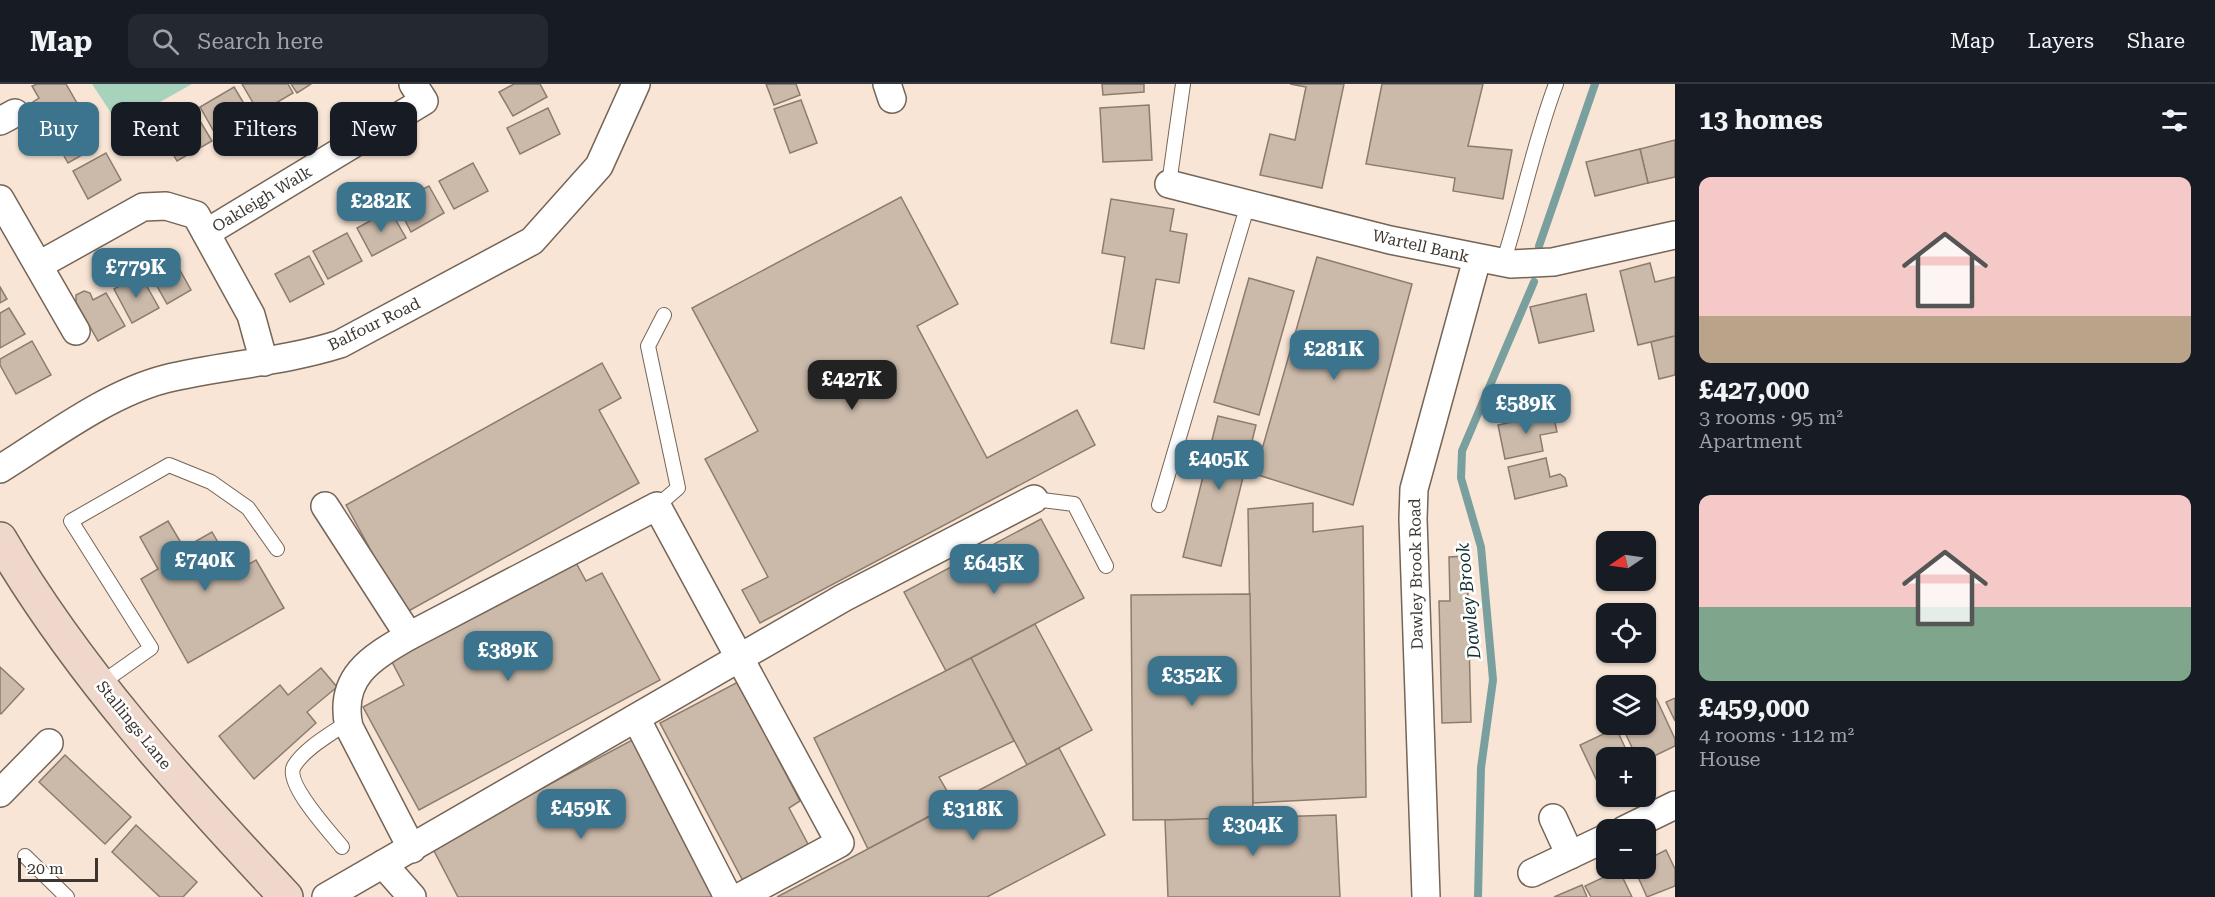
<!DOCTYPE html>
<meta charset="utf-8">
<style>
body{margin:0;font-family:"Roboto Serif",serif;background:#242831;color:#f1f3f6;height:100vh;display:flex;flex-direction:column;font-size:22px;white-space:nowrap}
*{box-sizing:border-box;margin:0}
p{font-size:20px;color:#9ea1a6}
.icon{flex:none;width:33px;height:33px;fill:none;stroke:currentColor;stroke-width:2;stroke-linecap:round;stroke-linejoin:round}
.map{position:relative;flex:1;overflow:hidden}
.drawer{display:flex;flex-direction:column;background:#171b24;width:540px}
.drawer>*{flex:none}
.hud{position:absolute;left:18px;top:18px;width:570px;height:54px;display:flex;gap:12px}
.needle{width:39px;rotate:257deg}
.fabs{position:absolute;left:1596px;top:447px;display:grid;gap:12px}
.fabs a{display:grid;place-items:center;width:60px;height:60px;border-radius:12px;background:#171b24;box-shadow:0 2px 4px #0004;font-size:30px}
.scale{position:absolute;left:18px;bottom:15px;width:80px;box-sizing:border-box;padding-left:6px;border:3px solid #3d3630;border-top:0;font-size:16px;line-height:21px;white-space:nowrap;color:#3d3630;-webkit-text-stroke:4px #fff;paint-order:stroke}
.price{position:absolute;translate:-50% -51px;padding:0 14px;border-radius:12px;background:#3c748e;color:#fff;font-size:20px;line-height:39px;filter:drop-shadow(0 2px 3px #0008)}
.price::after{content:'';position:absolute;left:50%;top:36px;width:18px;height:14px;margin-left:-9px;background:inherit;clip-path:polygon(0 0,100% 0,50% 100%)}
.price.current{background:#222;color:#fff}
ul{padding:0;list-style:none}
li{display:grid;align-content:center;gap:12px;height:318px;padding:0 24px}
li span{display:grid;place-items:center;height:186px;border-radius:12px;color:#555}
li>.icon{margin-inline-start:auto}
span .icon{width:108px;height:108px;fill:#fffc;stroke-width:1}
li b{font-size:26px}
h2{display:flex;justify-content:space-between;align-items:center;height:72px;padding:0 24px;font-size:26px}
.tag{padding:0 21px;border-radius:12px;background:#171b24;box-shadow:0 2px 4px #0004;font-size:21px;line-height:54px}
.tag.current{background:#3c748e;color:#fff}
header{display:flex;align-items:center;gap:36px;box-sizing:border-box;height:84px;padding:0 30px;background:#171b24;border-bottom:2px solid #363941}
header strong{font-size:28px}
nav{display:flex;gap:33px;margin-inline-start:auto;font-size:21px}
.search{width:420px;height:54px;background:#242831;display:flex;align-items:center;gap:15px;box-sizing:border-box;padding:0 21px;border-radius:12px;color:#9ea1a6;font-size:22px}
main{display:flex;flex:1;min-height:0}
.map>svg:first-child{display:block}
.green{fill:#a7d3bc}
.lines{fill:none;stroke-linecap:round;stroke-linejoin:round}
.stream{stroke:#7a9f9f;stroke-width:8}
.building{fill:#cbbaaa;stroke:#8c7c6d;stroke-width:1.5}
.lane-casing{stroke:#756557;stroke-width:16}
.street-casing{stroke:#756557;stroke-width:30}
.secondary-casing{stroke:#756557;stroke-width:36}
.lane{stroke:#fff;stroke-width:14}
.street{stroke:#fff;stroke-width:27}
.secondary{stroke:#efd7cc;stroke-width:33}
.labels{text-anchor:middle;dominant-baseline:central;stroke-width:5;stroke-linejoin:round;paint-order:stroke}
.street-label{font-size:16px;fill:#3d3630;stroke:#fff}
.water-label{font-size:18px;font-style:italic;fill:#122f30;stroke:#fff}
</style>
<header>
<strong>Map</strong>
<div class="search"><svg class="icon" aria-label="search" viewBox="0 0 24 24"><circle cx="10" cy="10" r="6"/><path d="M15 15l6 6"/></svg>Search here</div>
<nav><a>Map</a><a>Layers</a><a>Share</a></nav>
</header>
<main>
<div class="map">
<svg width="1675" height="813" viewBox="0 0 1675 813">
<rect width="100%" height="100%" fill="#f8e5d5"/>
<!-- green -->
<polygon class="green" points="92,0 192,0 119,41"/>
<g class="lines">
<!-- stream -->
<g class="stream">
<polyline points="1539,162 1595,0"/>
<polyline points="1478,813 1481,684 1493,596 1481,463 1461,394 1462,367 1534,198"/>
</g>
</g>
<!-- building -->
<g class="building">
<polygon points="37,0 66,0 81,26 48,44 33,18 39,14 32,2"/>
<polygon points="242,0 288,0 293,9 259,29"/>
<polygon points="291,0 311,0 297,9"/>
<polygon points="514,0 540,0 547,13 513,32 499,8"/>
<polygon points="766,0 796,0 800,11 774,21"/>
<polygon points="1102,0 1144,0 1144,8 1103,11"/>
<polygon points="1290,0 1344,0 1322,104 1260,91 1270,50 1295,56 1306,3"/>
<polygon points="1382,0 1483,0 1468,62 1512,66 1503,115 1453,107 1455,94 1366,80"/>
<polygon points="234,3 252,33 217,53 200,23"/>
<polygon points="801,16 817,59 790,69 774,25"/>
<polygon points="1149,21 1152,76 1103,78 1100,24"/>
<polygon points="548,24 560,50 520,70 507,44"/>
<polygon points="194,27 212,57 177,77 160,47"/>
<polygon points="85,37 98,62 68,79 54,54"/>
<polygon points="1675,56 1675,93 1648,99 1640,65"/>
<polygon points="1640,65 1648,99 1595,112 1586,78"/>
<polygon points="106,69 121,96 88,115 73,87"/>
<polygon points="473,79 488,107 454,125 439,97"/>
<polygon points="429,102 444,129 411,148 396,119"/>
<polygon points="901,113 958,220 917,242 987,374 1077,326 1095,361 760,539 742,506 768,493 705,375 758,347 692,224"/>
<polygon points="1111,115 1174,125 1170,147 1187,150 1179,199 1156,195 1144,265 1111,259 1125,173 1102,169"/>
<polygon points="390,126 406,154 372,172 357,144"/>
<polygon points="347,149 362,177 328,195 313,167"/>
<polygon points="172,172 191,206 167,220 148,186"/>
<polygon points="309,172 324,200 290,218 275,190"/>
<polygon points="1317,173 1412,200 1353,421 1255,390"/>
<polygon points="1650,179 1655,198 1675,193 1675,252 1638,261 1620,187"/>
<polygon points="140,190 159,224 132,239 114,205"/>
<polygon points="1249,194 1294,207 1259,331 1214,318"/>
<polygon points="0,203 7,215 0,219"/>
<polygon points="84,207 90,209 93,216 106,209 125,242 98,257 76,218 76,211"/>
<polygon points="1586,210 1594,247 1539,259 1530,223"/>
<polygon points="9,224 25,250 0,264 0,229"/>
<polygon points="1675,252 1675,291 1659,295 1651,258"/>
<polygon points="32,257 51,291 16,310 0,281 0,275"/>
<polygon points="602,279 621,314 599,326 639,399 405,529 346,421"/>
<polygon points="1553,329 1557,348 1540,351 1543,367 1505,375 1498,341"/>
<polygon points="1218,332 1256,341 1221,482 1183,473"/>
<polygon points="1546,374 1550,393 1560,390 1565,394 1567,402 1515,415 1508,383"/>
<polygon points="1313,419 1313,448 1363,442 1366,713 1253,719 1248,425"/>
<polygon points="1041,435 1084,514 946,587 904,508"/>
<polygon points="168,437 184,464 212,448 235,488 256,476 284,524 188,579 141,495 158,485 140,453"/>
<polygon points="1467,472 1471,638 1442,639 1439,517 1450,517 1449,473"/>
<polygon points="575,477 586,497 602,489 660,596 419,726 363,623 404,601 391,576"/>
<polygon points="1250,510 1253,735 1133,736 1131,511"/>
<polygon points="1035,540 1092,646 1027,681 971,574"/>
<polygon points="971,574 1014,657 939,693 954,719 868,765 814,654"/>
<polygon points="0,583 24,605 1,630 0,629"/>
<polygon points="321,584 337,603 307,628 316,639 254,695 219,652 280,601 288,611"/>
<polygon points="738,598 800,717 789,724 809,762 743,797 660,639"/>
<polygon points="1650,612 1656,614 1675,655 1675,662 1646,676 1646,674 1637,674 1621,640 1646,640 1646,615"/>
<polygon points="1675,614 1675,637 1666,618"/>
<polygon points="1616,644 1630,674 1606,674 1606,693 1597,697 1580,661"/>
<polygon points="636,654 716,813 458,813 432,763"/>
<polygon points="1059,664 1105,751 987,813 777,813"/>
<polygon points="65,671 131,733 105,760 39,698"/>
<polygon points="1336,731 1340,813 1168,813 1165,736"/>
<polygon points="136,741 197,798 183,813 160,813 112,768"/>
<polygon points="1666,766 1675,785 1675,802 1647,813 1634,784 1646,784 1646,776"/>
<polygon points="1619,786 1632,813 1591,813 1585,802"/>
<polygon points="1582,801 1587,813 1554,813"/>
</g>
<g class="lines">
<!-- lane casing -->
<g class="lane-casing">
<g id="lane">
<polyline points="1169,100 1183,0"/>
<path d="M1503 179C1522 120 1534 58 1556 0"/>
<polyline points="1034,415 1074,420 1106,482"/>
<polyline points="1159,421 1248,120"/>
<polyline points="657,422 678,404 648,262 664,231"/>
<polyline points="100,600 151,564 71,437 169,381 211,398 248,424 277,465"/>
<path d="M342 763C331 749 284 699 294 682 305 664 331 650 348 638"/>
<polyline points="25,772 67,813"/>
</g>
</g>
<!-- street casing -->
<g class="street-casing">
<g id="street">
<polyline points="887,0 892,15"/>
<polyline points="0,37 15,29"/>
<polyline points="1169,100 1390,156 1511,180 1553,178 1675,151"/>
<polyline points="0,115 76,247"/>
<polyline points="206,149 424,17 413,0"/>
<polyline points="39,181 143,123 166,122 196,131 251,231 264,278"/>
<path d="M0 385C50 354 107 310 165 295 223 281 283 278 340 260L532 157 599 82 636 0"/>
<polyline points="325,422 409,552"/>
<polyline points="636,634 728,813"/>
<polyline points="0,709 49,659"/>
<polyline points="1553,734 1570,771"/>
<polyline points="1624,746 1675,721"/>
<path d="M412 765 349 643C338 593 371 574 409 552L657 422 840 759 740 813"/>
<polyline points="383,780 412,813"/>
<polyline points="1532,789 1606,754"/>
<polyline points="326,813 843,514 1034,415"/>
<polyline points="1426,813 1413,435 1414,405 1477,175"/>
</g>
</g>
<!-- secondary casing -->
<g class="secondary-casing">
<path id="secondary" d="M0 455C77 587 182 702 286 813"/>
</g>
<!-- lane -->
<use href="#lane" class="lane"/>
<!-- street -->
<use href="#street" class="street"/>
<!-- secondary -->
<use href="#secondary" class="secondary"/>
</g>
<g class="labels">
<!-- street labels -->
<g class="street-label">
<text transform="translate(262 115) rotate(-31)">Oakleigh Walk</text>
<text transform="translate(1421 162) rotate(13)">Wartell Bank</text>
<text transform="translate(374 240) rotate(-26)">Balfour Road</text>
<text transform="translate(1416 490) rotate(-91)">Dawley Brook Road</text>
<text transform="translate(134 641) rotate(51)">Stallings Lane</text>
</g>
<!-- water labels -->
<g class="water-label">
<text transform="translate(1468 517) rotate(-96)">Dawley Brook</text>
</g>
</g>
</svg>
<div class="fabs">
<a><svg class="needle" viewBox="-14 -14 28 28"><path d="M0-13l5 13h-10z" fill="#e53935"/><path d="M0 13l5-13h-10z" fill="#9ea1a6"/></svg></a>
<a><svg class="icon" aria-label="locate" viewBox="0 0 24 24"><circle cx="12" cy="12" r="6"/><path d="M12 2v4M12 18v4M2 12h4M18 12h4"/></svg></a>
<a><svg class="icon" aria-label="layers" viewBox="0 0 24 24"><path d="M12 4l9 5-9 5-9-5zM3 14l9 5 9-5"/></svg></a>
<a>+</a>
<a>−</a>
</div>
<div class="scale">20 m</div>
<b class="price" style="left:381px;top:149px">£282K</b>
<b class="price" style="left:136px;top:215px">£779K</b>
<b class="price" style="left:1334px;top:297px">£281K</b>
<b class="price current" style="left:852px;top:327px">£427K</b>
<b class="price" style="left:1526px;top:351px">£589K</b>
<b class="price" style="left:1219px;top:407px">£405K</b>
<b class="price" style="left:205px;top:508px">£740K</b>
<b class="price" style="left:994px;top:511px">£645K</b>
<b class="price" style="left:508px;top:598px">£389K</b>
<b class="price" style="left:1192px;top:623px">£352K</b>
<b class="price" style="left:581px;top:756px">£459K</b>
<b class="price" style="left:973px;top:757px">£318K</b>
<b class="price" style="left:1253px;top:773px">£304K</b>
<div class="hud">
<a class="tag current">Buy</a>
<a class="tag">Rent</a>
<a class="tag">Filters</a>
<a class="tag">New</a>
</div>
</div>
<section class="drawer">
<h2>13 homes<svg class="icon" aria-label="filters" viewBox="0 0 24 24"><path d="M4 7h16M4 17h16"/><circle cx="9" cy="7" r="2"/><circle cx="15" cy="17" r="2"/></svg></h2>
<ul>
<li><span style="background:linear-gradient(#f6c9c9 75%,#b9a48a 0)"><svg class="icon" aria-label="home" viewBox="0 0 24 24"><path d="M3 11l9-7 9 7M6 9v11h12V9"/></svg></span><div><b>£427,000</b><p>3 rooms · 95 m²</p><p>Apartment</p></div></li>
<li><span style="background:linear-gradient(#f6c9c9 60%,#7fa58c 0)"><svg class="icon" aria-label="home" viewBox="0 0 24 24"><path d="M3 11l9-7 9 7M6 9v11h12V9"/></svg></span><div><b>£459,000</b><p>4 rooms · 112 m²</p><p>House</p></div></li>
</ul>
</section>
</main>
